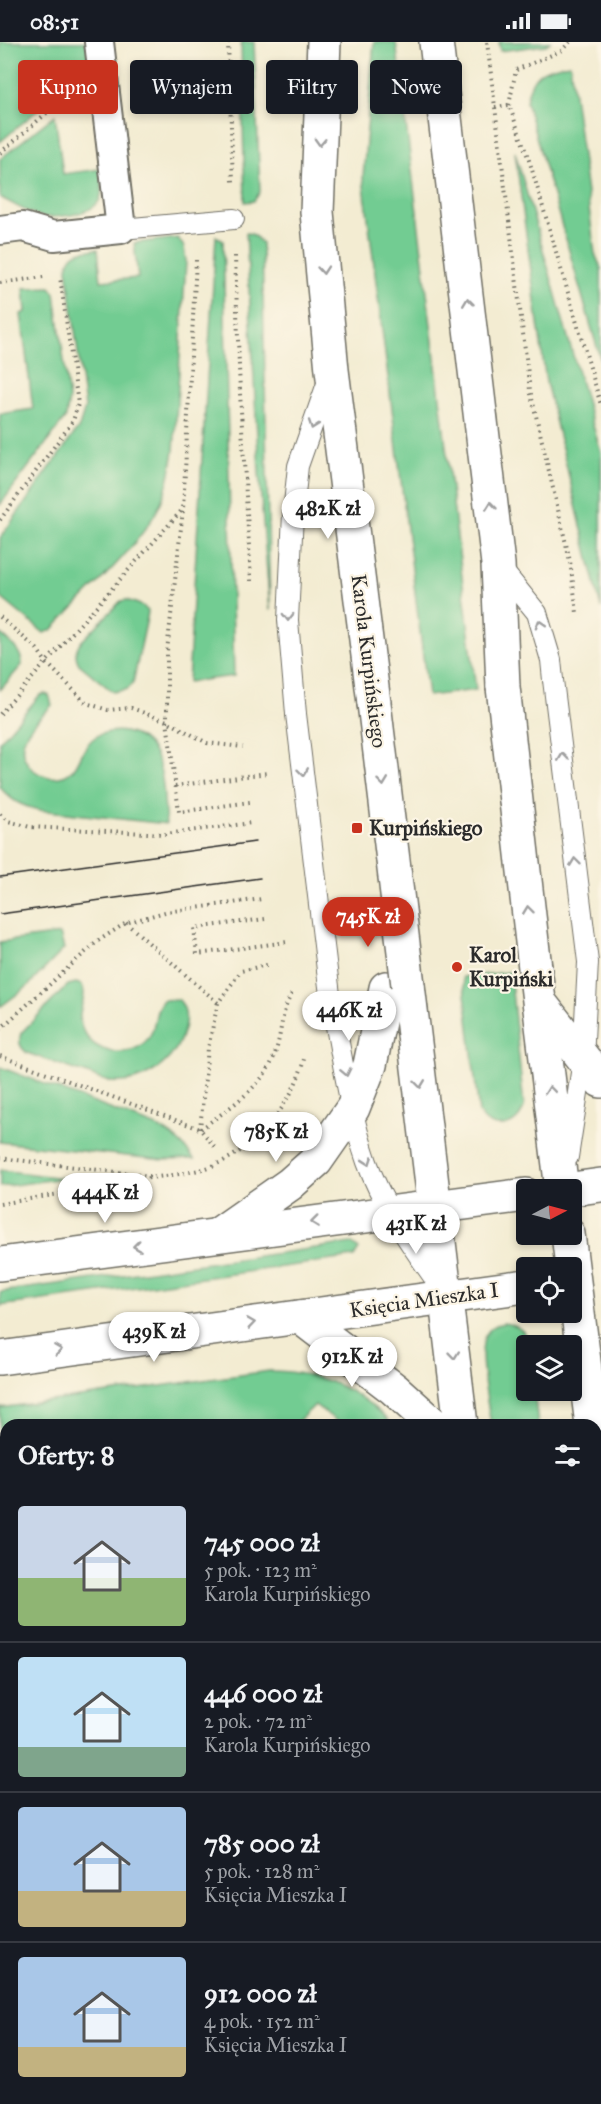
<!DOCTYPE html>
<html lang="pl">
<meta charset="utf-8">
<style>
body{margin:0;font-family:"IM FELL Great Primer",serif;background:#20242c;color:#f1f3f6;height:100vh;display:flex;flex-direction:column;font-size:22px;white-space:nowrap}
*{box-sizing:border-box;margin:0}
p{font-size:20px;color:#9ea1a6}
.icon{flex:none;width:33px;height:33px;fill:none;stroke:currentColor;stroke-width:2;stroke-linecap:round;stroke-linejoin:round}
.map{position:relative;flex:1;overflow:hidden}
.panel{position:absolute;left:0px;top:1377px;width:602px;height:686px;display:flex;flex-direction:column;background:#171b24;border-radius:18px 18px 0 0;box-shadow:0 3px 9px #0003}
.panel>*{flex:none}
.guide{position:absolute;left:18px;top:18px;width:566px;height:54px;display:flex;gap:12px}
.needle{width:39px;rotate:84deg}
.fabs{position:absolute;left:516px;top:1137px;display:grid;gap:12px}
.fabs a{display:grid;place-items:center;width:66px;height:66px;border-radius:6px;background:#171b24;box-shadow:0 3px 9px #0003;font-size:30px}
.price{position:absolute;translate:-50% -51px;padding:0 14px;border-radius:21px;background:#fff;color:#222;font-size:20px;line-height:39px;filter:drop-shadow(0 2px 3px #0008)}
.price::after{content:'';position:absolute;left:50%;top:36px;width:18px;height:14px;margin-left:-9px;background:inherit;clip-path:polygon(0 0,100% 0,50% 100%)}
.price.on{background:#c8321e;color:#fff}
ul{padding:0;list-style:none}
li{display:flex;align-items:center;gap:18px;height:150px;padding:0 18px}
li+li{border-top:2px solid #363941}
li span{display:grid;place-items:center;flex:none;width:168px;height:120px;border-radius:6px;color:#555}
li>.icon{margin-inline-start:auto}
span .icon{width:72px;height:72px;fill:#fffc;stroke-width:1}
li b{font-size:26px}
h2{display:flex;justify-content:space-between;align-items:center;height:72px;padding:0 18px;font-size:26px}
.chip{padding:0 21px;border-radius:6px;background:#171b24;box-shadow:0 3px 9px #0003;font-size:21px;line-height:54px}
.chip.on{background:#c8321e;color:#fff}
.status{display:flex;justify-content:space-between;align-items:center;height:42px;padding:0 30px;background:#171b24;direction:ltr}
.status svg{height:16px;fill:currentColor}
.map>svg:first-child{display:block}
.grass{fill:#72cc92;stroke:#4e7c5e;stroke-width:1.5}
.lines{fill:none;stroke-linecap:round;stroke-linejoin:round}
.service-casing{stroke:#716f65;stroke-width:22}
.pedestrian-casing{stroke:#716f65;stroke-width:32}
.tertiary-casing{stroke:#716f65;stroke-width:36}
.path{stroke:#716f65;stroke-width:4;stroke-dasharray:1.5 4.5;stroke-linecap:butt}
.service{stroke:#fff;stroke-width:20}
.pedestrian{stroke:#fff;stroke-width:28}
.tertiary{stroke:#fff;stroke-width:33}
.tram{stroke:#2b2b2b;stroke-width:1.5}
.service-bridge-casing{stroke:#716f65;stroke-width:22;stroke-linecap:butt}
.tertiary-bridge-casing{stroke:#716f65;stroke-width:36;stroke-linecap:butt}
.service-bridge{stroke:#fff;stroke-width:20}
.tertiary-bridge{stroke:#fff;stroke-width:33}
.oneway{stroke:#a0a0a0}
.poi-dot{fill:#c8321e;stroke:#fcf5e5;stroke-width:2}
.labels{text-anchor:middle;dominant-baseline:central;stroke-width:4.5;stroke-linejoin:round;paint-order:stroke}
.street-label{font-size:21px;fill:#2b2b2b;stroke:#fcf5e5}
.poi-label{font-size:21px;font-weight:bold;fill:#2b2b2b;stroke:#fcf5e5;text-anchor:start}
</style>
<div class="status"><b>08:51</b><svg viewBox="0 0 49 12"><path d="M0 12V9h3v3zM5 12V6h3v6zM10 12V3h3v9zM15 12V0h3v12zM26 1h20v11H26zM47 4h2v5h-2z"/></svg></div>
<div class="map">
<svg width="601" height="2062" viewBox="0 0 601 2062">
<rect width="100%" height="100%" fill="#fcf5e5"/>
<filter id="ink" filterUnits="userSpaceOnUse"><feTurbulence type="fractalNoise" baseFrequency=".0167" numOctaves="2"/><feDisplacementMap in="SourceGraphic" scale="12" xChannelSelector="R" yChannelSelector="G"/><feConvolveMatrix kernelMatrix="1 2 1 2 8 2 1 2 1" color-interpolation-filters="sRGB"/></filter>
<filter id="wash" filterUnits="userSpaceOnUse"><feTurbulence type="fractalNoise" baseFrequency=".008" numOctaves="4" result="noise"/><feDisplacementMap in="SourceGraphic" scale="24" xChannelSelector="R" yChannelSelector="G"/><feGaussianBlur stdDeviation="1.35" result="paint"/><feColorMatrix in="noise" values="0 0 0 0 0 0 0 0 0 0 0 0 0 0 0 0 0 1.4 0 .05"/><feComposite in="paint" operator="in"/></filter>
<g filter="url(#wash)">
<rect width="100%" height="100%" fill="#f3ecd2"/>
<!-- grass -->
<g class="grass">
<polygon points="0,0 86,0 90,24 0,100"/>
<polygon points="241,0 254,0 260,150 254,159 245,160"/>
<polygon points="374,0 396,0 476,648 428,654 363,136"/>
<polygon points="499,0 550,0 546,3 500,9"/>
<path d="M570 22 595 212 601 226V319L526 60C531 31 542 25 570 22Z"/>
<path d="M55 73 63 132 100 127C104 157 103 167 71 173 61 174 53 176 43 175 29 172 13 162 0 155V117Z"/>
<polygon points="515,110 601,411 601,566 546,340"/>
<polygon points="246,191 252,192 262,201 270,569 259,430"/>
<polygon points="216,194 223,199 234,634 188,640"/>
<path d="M178 196 184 205 186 219 174 409C171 426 169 442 162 458 145 500 84 554 52 588L44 591 0 555V496L79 385 85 366 67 226C71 207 82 209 98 207L101 239 138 236 134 201Z"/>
<polygon points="50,245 55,251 69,357 66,375 0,463 0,372 33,367 21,272 26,270 24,246"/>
<path d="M126 558 141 563 148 569 147 576 133 641 128 647 113 650 79 622C75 614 75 609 79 602L121 559Z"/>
<path d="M0 591C10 601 22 608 22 623L0 648Z"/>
<path d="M44 652 49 653 52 663C43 673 30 683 25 695 15 716 37 739 59 735 82 731 78 707 94 696 102 690 116 688 125 690 168 699 162 748 166 782L39 768C22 764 11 759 0 745V699L40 653Z"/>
<polygon points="60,892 64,907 27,945 0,965 0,900"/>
<path d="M510 930 524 1064C519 1087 490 1092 479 1071L463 935Z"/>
<path d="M76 941 82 943C88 955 78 966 80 979 85 1009 124 1020 145 1000 158 988 152 970 163 958L178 957C189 968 186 982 181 996 171 1023 141 1043 111 1040 103 1039 93 1034 85 1031 66 1025 47 1018 27 1011 20 1005 18 1001 21 991L68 943Z"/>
<path d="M0 1025 157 1085C173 1093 183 1102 194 1117L163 1118 0 1100Z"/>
<polygon points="0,1128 64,1136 0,1145"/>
<polygon points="351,1201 359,1207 354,1215 0,1264 0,1250"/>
<path d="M504 1281C518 1283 527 1289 529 1303L526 1304V1348L534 1349 538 1383H491C488 1363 477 1310 485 1294 489 1286 496 1282 504 1281Z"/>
<path d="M269 1329C318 1329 359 1346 392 1383H342L315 1363 294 1383H6V1413H0V1366Z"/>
<polygon points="6,1436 6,1476 0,1475 0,1437"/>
<polygon points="596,1858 601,1887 601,2046 596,2047"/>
<rect x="0" y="1908" width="6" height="90"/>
<polygon points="375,2057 432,2057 436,2062 376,2062"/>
</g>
</g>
<g filter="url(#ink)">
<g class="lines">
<!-- service casing -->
<g class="service-casing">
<g id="service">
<polyline points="121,187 234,177"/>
<polyline points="499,524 537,571 551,618 553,638"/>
<polyline points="296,672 288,578 293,472 298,424 328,339"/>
<path d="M330 953C341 1007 349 1069 367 1120 383 1165 412 1204 439 1243"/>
<polyline points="568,1115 583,1018 588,920"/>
</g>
</g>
<!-- pedestrian casing -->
<g class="pedestrian-casing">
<polyline id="pedestrian" points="0,188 23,185 54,194 121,187 99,0"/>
</g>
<!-- tertiary casing -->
<g class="tertiary-casing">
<g id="tertiary">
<polyline points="324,0 317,170 332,328 374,661"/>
<polyline points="436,0 498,522 503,645"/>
<polyline points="535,926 562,1148"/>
<polyline points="408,943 461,1383"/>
<polyline points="541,962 601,1039"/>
<polyline points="565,1148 601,1143"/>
<polyline points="220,1191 290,1142 316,1119 353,1066 370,1023 386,946"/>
<polyline points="568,1192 592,1383"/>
<polyline points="0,1222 526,1153"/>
<polyline points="300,1275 394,1347 434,1383"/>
<polyline points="0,1316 526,1244"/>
<polyline points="596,1413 601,1458"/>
<polyline points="543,2056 543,2062"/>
</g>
</g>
<!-- path -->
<g class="path">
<polyline points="228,0 233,140"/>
<polyline points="487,0 530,348 570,519 577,571"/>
<polyline points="509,63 516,28 561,9 570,0"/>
<polyline points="495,65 509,63 530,121 601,363"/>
<polyline points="0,111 63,57"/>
<polyline points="235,214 240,351 251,539"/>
<polyline points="196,218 183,468 167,609 167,679 179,770 250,760"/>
<polyline points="0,241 44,235"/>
<polyline points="0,478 73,379 78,362 60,235"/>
<polyline points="0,575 37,607 46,620 86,661 108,668 131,666 167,679 207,701 243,705"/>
<polyline points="0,672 182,468"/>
<polyline points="175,744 267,731"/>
<polyline points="0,772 8,779 30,785 165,792 252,781"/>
<polyline points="265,877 194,886 197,912 287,900"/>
<polyline points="126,881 218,961"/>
<polyline points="0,987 98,899 126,881 165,870 262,857"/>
<polyline points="0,1014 200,1087 215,1105"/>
<polyline points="200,1087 208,1006 218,961 241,929 271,922"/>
<path d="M201 1087C227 1067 264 1045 275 1012 282 991 281 967 293 950"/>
<polyline points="0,1116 150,1134"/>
<path d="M0 1162C42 1155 84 1148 126 1140 150 1135 175 1134 199 1128 249 1116 292 1066 304 1017"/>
<polyline points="0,1426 6,1426"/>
<polyline points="0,1485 6,1486"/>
<polyline points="0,1599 6,1597"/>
<polyline points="454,2056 457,2062"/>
<polyline points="487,2056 488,2062"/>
</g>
<!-- service -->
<use href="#service" class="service"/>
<!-- pedestrian -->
<use href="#pedestrian" class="pedestrian"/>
<!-- tertiary -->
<use href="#tertiary" class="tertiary"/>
<!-- tram -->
<g class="tram">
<polyline points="0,835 255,800"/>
<polyline points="0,872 260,836"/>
</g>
<!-- service-bridge casing -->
<g class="service-bridge-casing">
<g id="service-bridge">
<polyline points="553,638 588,920"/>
<polyline points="296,672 330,953"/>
</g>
</g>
<!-- tertiary-bridge casing -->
<g class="tertiary-bridge-casing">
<g id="tertiary-bridge">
<polyline points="503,645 535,926"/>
<polyline points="374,661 408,943"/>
</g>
</g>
<!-- service-bridge -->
<use href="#service-bridge" class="service-bridge"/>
<!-- tertiary-bridge -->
<use href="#tertiary-bridge" class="tertiary-bridge"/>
</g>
<!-- one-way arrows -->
<defs><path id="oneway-chevron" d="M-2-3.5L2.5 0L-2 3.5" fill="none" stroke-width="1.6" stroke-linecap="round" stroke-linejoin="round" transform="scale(1.5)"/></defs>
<g class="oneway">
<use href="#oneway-chevron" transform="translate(320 100) rotate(92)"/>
<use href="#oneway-chevron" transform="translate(323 228) rotate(85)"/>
<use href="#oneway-chevron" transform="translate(468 260) rotate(-97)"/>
<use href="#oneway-chevron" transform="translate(313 383) rotate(109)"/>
<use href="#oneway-chevron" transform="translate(491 464) rotate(-96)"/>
<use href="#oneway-chevron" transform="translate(288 575) rotate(90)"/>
<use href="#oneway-chevron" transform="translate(540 582) rotate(-107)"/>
<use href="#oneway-chevron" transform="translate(563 715) rotate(-97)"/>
<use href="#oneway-chevron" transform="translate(303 730) rotate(83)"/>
<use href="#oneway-chevron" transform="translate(383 740) rotate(83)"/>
<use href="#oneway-chevron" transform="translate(575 820) rotate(-97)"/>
<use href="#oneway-chevron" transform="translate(528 868) rotate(-97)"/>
<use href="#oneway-chevron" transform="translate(346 1030) rotate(78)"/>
<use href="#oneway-chevron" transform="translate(420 1042) rotate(83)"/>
<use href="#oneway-chevron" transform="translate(550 1048) rotate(-96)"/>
<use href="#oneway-chevron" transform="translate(368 1119) rotate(71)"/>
<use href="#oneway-chevron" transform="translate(315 1180) rotate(173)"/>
<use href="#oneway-chevron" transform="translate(137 1204) rotate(173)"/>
<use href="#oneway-chevron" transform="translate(251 1281) rotate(-8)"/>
<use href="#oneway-chevron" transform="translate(58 1308) rotate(-8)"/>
<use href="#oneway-chevron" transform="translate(454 1313) rotate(84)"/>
</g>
</g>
<!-- markers -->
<g class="poi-dot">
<rect x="351" y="780" width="12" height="12" rx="3"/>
<circle cx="457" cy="925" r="6"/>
</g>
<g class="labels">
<!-- street labels -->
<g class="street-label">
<text transform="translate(369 619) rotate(83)">Karola Kurpińskiego</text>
<text transform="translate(424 1258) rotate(-8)">Księcia Mieszka I</text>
</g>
<!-- poi labels -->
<g class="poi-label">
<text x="369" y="786">Kurpińskiego</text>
<text x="469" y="913">Karol<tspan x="469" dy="24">Kurpiński</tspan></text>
</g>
</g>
</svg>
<div class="fabs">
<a><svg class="needle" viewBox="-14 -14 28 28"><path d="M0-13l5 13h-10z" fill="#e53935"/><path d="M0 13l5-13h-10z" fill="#9ea1a6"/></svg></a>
<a><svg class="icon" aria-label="locate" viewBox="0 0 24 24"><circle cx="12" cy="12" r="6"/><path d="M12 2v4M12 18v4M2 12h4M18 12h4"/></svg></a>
<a><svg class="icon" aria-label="layers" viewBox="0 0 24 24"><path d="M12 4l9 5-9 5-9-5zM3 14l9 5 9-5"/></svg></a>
</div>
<b class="price" style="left:328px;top:498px">482K zł</b>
<b class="price on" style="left:368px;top:906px">745K zł</b>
<b class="price" style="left:349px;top:1000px">446K zł</b>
<b class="price" style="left:276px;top:1121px">785K zł</b>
<b class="price" style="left:105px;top:1182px">444K zł</b>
<b class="price" style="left:416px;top:1213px">431K zł</b>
<b class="price" style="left:154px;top:1321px">439K zł</b>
<b class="price" style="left:352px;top:1346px">912K zł</b>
<div class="guide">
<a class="chip on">Kupno</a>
<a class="chip">Wynajem</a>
<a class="chip">Filtry</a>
<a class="chip">Nowe</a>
</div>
<section class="panel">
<h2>Oferty: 8<svg class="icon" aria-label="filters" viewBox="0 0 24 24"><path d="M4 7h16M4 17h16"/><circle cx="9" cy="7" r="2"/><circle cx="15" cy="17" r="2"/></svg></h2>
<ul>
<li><span style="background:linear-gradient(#c9d6e8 60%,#8fb573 0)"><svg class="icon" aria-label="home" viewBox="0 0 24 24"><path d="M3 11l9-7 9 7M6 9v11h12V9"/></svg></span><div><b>745 000 zł</b><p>5 pok. · 123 m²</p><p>Karola Kurpińskiego</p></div></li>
<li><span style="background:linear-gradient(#bfe0f5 75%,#7fa58c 0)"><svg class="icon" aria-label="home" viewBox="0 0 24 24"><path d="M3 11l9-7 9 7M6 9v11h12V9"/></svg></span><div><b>446 000 zł</b><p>2 pok. · 72 m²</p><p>Karola Kurpińskiego</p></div></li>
<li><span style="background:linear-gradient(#a9c7e8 70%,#c2b280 0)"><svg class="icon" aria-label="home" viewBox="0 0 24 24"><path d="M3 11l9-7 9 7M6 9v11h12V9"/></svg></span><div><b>785 000 zł</b><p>5 pok. · 128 m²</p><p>Księcia Mieszka I</p></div></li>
<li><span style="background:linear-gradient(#a9c7e8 75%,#c2b280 0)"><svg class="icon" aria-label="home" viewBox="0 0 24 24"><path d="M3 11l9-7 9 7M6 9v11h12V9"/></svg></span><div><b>912 000 zł</b><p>4 pok. · 152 m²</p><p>Księcia Mieszka I</p></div></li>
</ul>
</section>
</div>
